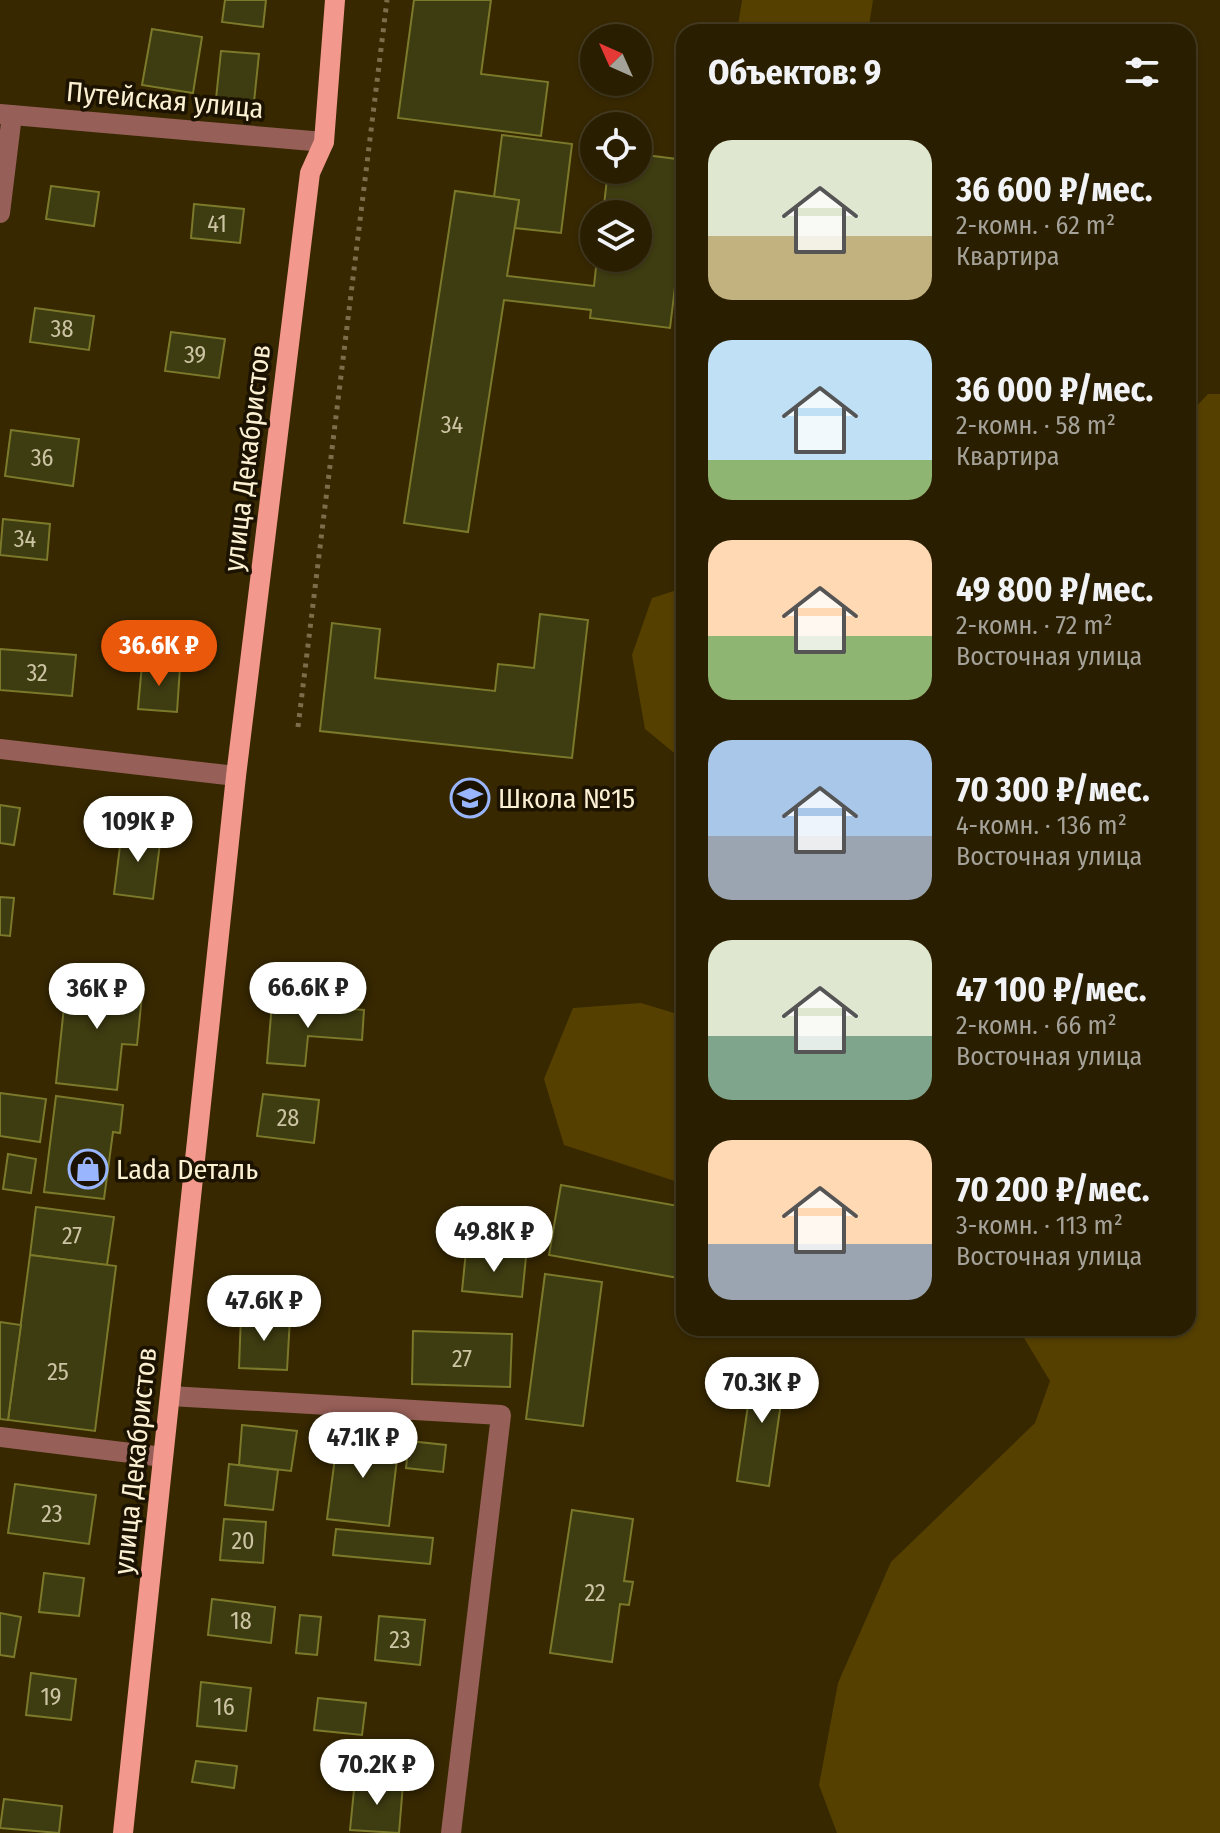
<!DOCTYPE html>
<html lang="ru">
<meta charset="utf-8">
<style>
body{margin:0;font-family:"Fira Sans Condensed",sans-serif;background:#31270a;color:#f1f3f6;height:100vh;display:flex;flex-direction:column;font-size:30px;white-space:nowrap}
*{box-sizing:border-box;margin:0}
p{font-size:26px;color:#a5a299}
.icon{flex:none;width:44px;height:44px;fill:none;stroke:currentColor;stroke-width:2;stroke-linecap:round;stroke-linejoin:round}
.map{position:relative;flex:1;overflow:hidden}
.details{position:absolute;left:676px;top:24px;width:520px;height:1312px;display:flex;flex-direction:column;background:#291e00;border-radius:24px;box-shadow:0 2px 6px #0004,0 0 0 2px #453c22}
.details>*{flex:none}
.needle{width:52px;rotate:315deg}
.tools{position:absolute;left:580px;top:24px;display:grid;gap:16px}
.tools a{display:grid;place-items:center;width:72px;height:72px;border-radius:50%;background:#291e00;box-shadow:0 2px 6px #0004,0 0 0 2px #453c22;font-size:40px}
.price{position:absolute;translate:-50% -68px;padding:0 18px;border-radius:28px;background:#fff;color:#222;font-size:26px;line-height:52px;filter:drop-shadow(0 2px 4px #0008)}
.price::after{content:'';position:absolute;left:50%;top:48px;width:24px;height:18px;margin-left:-12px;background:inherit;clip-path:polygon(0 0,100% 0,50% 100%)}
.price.on{background:#ea580c;color:#fff}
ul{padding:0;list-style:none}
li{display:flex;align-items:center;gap:24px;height:200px;padding:0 32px}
li span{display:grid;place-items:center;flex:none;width:224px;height:160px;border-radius:24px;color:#555}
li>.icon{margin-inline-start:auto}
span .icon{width:96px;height:96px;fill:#fffc;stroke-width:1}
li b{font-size:34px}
h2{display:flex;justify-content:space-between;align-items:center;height:96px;padding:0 32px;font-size:34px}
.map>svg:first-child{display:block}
.green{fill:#554000}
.building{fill:#3e3c11;stroke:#7b792a;stroke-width:2}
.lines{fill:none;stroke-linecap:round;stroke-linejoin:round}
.path{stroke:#7c6e4a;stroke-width:5;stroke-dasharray:4 6;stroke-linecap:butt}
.minor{stroke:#965f58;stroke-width:20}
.major{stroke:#f3988d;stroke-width:20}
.labels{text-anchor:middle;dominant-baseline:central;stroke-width:7;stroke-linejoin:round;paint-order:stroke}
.number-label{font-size:24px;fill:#ccc3a2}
.street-label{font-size:28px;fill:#fcf0d3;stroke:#1b1200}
.poi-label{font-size:28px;fill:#fcf0d3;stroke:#1b1200;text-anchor:start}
</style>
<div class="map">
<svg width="1220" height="1833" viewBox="0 0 1220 1833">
<rect width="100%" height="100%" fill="#372800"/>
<!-- green -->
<g class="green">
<polygon points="742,0 873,0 868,32 737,32"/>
<polygon points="1208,394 1220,394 1220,1833 837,1833 819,1785 838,1683 891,1562 1035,1423 1050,1381 1018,1328 1188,1328 1188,415"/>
<polygon points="680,589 684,591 684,761 645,729 632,655 652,598"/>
<polygon points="641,1003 684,1016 684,1184 564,1145 544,1079 573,1008"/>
</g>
<!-- building -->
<g class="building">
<polygon points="225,0 266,0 263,27 222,22"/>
<polygon points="414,0 491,0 481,74 548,82 541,136 398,118"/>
<polygon points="152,29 202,37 193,93 142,85"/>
<polygon points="221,51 259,54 254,102 216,99"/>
<polygon points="502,135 572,144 561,233 515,228 519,200 494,197"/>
<polygon points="638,154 684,160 684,214 670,328 590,318 591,310 504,300 468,532 404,523 455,191 519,200 507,276 594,286 597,258 638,258 638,214 603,214 608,170 638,170"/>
<polygon points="51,186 99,192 94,226 46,219"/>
<polygon points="194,204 244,209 240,243 191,238"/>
<polygon points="35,308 94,316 89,350 30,342"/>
<polygon points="171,332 225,339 219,378 165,371"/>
<polygon points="11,430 79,439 73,486 5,476"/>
<polygon points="3,519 50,524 47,560 0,555"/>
<polygon points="540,614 588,620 572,758 320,731 332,623 380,629 375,678 495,691 498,664 534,668"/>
<polygon points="0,649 76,655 72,696 0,690"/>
<polygon points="142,664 180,667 177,712 138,709"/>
<polygon points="0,805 20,808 14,845 0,843"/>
<polygon points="122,830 161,835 153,899 114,894"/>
<polygon points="0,897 14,898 10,936 0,935"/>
<polygon points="67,978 143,985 137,1045 122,1044 117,1090 56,1083"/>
<polygon points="272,1003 364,1010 362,1040 308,1036 305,1066 267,1063"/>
<polygon points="0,1093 46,1099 40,1142 0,1136"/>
<polygon points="263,1094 319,1100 314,1143 257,1136"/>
<polygon points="56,1096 123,1105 120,1133 113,1132 104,1199 44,1192"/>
<polygon points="8,1154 36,1159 31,1193 3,1189"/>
<polygon points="561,1185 684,1207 684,1279 549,1255"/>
<polygon points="36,1207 114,1217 107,1265 30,1255"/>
<polygon points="466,1251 526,1257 522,1297 462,1291"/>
<polygon points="30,1255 116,1266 95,1431 8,1420"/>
<polygon points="545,1274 602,1282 583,1426 526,1419"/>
<polygon points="241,1315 290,1318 287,1370 239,1368"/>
<polygon points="0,1322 21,1325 8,1420 0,1419"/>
<polygon points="413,1331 512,1334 510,1387 412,1384"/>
<polygon points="754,1364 786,1368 769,1486 737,1481"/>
<polygon points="242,1425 297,1431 291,1471 239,1465"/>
<polygon points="338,1434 399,1442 389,1526 327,1519"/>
<polygon points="409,1441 446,1445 443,1472 406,1468"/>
<polygon points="229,1464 278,1470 273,1510 225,1505"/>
<polygon points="15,1484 96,1495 89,1544 8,1533"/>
<polygon points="572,1510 633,1519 624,1581 633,1582 629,1605 620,1604 612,1662 550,1653"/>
<polygon points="224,1519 266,1522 263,1563 220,1560"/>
<polygon points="336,1529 433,1538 430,1564 333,1555"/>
<polygon points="44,1573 84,1578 79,1616 39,1612"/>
<polygon points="212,1599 275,1607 271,1643 208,1635"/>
<polygon points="0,1613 21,1617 14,1657 0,1655"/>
<polygon points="300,1615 321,1617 317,1655 296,1653"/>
<polygon points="379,1616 425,1620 420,1665 375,1660"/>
<polygon points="31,1673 76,1679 71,1720 26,1715"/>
<polygon points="201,1682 251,1688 246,1731 197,1726"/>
<polygon points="318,1698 366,1703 362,1735 314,1730"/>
<polygon points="196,1761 237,1766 234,1788 192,1782"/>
<polygon points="355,1780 403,1784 399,1833 350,1830"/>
<polygon points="4,1799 62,1806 59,1833 0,1828"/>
</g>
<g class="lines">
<!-- path -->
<polyline class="path" points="298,727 387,0"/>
<!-- minor -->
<g class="minor">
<polyline points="0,114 324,142"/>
<polyline points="0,213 12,115"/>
<polyline points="0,749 236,776"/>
<polyline points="170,1396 501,1415 451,1833"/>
<polyline points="0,1437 163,1457"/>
</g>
<!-- major -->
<polyline class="major" points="123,1833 236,776 310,173 324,142 335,0"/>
</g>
<!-- icons -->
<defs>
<g id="school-ring" transform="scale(2)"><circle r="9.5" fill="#1b1200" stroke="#99b5fd" stroke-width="1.5"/><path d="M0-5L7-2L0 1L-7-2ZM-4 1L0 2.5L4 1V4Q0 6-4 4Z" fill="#99b5fd"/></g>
<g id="shop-ring" transform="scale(2)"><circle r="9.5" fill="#1b1200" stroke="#99b5fd" stroke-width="1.5"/><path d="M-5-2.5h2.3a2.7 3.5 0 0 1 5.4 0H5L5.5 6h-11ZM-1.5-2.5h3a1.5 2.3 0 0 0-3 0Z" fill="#99b5fd"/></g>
</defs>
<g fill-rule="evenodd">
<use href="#school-ring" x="470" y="798"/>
<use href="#shop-ring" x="88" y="1169"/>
</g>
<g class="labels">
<!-- number labels -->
<g class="number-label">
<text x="217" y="224">41</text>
<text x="62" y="329">38</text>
<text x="195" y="355">39</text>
<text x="452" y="425">34</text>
<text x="42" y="458">36</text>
<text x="25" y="539">34</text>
<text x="37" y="673">32</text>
<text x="288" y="1118">28</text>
<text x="72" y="1236">27</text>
<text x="462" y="1359">27</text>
<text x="58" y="1372">25</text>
<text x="52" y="1514">23</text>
<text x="243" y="1541">20</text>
<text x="595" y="1593">22</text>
<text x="241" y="1621">18</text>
<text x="400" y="1640">23</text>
<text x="51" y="1697">19</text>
<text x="224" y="1707">16</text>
</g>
<!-- street labels -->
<g class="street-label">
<text transform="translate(165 100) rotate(5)">Путейская улица</text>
<text transform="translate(247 458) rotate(-83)">улица Декабристов</text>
<text transform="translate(135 1461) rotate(-84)">улица Декабристов</text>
</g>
<!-- poi labels -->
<g class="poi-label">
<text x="498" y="798">Школа №15</text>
<text x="116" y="1169">Lada Dеталь</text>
</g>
</g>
</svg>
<div class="tools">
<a><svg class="needle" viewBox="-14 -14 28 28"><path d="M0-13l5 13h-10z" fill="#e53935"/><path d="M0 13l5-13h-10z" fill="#a5a299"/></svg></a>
<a><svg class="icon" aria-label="locate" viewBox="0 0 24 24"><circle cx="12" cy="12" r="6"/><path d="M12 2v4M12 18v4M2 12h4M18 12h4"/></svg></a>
<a><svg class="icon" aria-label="layers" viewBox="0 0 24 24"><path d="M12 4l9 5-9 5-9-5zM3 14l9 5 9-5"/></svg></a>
</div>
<b class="price on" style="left:159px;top:688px">36.6K ₽</b>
<b class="price" style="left:138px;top:864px">109K ₽</b>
<b class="price" style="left:308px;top:1030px">66.6K ₽</b>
<b class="price" style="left:97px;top:1031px">36K ₽</b>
<b class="price" style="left:494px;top:1274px">49.8K ₽</b>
<b class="price" style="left:264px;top:1343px">47.6K ₽</b>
<b class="price" style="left:762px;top:1425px">70.3K ₽</b>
<b class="price" style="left:363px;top:1480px">47.1K ₽</b>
<b class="price" style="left:377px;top:1807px">70.2K ₽</b>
<section class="details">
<h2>Объектов: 9<svg class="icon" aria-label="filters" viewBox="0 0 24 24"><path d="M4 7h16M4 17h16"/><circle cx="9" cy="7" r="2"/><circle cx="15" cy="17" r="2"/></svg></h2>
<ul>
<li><span style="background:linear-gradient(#dfe7d0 60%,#c2b280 0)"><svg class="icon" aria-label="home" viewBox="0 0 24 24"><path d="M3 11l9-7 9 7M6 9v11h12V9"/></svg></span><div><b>36 600 ₽/мес.</b><p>2-комн. · 62 m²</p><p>Квартира</p></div></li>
<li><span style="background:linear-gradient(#bfe0f5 75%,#8fb573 0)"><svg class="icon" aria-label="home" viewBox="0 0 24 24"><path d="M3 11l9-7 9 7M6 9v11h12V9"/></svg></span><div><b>36 000 ₽/мес.</b><p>2-комн. · 58 m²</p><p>Квартира</p></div></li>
<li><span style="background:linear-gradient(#ffd9b3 60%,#8fb573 0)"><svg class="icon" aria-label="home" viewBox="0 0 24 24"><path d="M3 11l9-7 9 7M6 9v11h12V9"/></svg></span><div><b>49 800 ₽/мес.</b><p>2-комн. · 72 m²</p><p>Восточная улица</p></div></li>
<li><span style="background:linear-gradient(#a9c7e8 60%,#9aa5b1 0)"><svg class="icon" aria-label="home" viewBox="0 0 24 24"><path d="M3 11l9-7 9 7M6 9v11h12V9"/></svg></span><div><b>70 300 ₽/мес.</b><p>4-комн. · 136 m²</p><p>Восточная улица</p></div></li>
<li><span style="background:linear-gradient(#dfe7d0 60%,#7fa58c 0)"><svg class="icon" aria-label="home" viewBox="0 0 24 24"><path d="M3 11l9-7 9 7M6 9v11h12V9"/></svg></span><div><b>47 100 ₽/мес.</b><p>2-комн. · 66 m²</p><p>Восточная улица</p></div></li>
<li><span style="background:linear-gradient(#ffd9b3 65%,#9aa5b1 0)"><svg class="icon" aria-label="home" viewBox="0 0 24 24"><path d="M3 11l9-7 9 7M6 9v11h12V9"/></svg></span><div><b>70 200 ₽/мес.</b><p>3-комн. · 113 m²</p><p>Восточная улица</p></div></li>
</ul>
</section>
</div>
